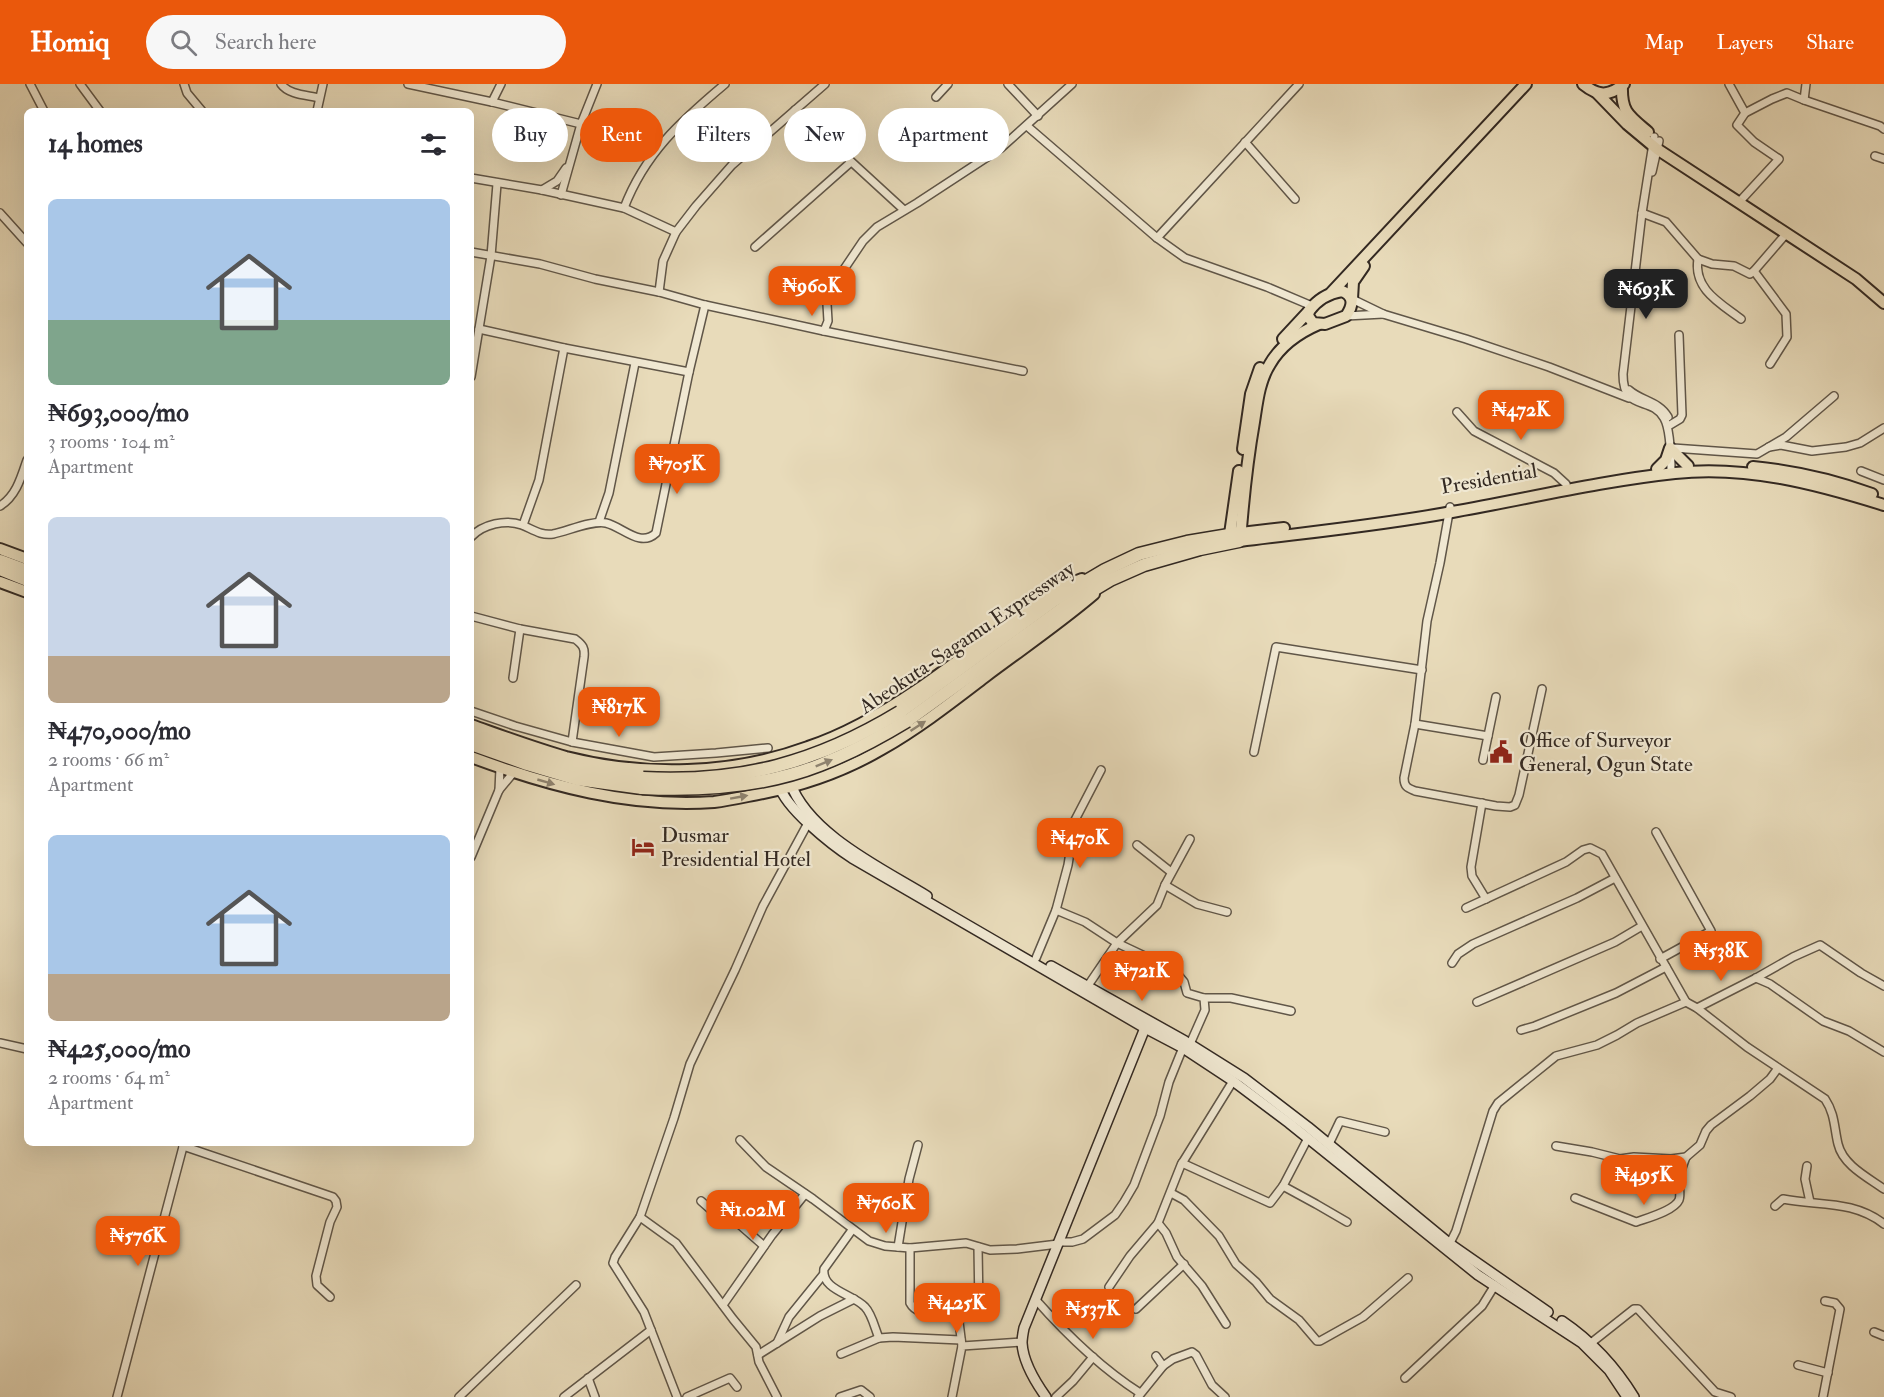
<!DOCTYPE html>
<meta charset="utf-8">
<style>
body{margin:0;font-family:"IM FELL Double Pica",serif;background:#f7f7f7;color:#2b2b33;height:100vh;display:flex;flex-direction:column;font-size:22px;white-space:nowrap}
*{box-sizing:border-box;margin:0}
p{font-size:20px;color:#7c7c81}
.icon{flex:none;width:33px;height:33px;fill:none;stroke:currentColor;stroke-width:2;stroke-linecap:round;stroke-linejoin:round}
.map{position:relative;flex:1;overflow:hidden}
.panel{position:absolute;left:24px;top:24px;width:450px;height:1038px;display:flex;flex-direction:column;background:#fff;border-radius:9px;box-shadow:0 6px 24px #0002}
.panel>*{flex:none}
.guide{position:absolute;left:492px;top:24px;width:570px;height:54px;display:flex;gap:12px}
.price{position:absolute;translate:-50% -51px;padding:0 14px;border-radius:12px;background:#ea580c;color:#fff;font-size:20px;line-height:39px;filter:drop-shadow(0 2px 3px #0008)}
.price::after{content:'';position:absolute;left:50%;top:36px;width:18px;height:14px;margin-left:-9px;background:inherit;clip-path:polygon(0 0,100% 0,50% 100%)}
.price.active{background:#222;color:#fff}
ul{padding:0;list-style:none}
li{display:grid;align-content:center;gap:12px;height:318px;padding:0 24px}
li span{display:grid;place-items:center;height:186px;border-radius:9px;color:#555}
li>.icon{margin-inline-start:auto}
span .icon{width:108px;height:108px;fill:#fffc;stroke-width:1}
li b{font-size:26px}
h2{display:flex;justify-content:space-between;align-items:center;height:72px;padding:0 24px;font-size:26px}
.pill{padding:0 21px;border-radius:27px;background:#fff;box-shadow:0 6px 24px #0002;font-size:21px;line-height:54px}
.pill.active{background:#ea580c;color:#fff}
header{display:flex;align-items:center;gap:36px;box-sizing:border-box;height:84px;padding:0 30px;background:#ea580c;color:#fff}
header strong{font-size:28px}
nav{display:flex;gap:33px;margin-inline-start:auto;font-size:21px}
.search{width:420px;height:54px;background:#f7f7f7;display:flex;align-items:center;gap:15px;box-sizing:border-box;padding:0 21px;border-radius:33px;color:#7c7c81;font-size:22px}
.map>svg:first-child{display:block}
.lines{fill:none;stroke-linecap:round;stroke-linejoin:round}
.street-casing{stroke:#605648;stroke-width:10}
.secondary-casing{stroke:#332922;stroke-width:12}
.primary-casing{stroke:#332922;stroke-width:14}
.highway-casing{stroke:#332922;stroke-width:15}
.street{stroke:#f0e8d2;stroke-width:7}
.secondary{stroke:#f0e8d2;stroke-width:9}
.primary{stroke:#e8dbba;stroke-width:10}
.highway{stroke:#e8dbba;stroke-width:12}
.highway-bridge-casing{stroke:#332922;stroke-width:15;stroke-linecap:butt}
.highway-bridge{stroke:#e8dbba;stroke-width:12}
.oneway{fill:#8e826e}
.labels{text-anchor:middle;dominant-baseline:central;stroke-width:4.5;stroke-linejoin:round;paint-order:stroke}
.street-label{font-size:21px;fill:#332922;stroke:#f0e8d2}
.poi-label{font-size:21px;fill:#332922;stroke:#f0e8d2;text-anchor:start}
</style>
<header>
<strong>Homiq</strong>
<div class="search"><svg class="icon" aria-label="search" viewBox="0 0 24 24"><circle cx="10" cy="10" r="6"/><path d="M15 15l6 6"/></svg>Search here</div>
<nav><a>Map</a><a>Layers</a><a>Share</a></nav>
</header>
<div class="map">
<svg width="1884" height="1313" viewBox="0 0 1884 1313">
<rect width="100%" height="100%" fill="#e8dbba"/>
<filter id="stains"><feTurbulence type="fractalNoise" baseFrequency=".00333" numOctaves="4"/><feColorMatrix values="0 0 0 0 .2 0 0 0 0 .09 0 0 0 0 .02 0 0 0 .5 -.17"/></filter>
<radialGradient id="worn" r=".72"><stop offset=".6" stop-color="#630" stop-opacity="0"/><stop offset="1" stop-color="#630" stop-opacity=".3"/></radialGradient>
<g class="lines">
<!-- street casing -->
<g class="street-casing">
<g id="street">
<polyline points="30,0 44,27"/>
<polyline points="80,0 100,27"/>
<polyline points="184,0 187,9 202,27"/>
<path d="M281 0C289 11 307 11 319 14"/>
<polyline points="408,0 492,18 581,40"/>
<polyline points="1008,0 1038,32"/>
<polyline points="1729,0 1745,29"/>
<polyline points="936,13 948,0"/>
<polyline points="1804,16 1806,0"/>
<polyline points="492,18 501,0"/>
<polyline points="795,26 904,126"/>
<polyline points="317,27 323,0"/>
<polyline points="1027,42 1157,154 1185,174 1267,203 1312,222"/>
<path d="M1654 53 1642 129 1623 290C1623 329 1651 311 1664 334 1671 346 1671 376 1671 390"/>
<polyline points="1245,58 1295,115"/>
<polyline points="1875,72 1884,75"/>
<polyline points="1652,88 1659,57"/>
<polyline points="471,94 542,106 624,124 676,148"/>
<polyline points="542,106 557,97 566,84"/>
<polyline points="561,111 581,40 597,0"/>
<polyline points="1742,115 1779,75 1754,58 1737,41 1745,29 1772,15 1787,9 1804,16 1880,42 1884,45"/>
<path d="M624 124C645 69 681 37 725 0"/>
<polyline points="0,129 27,159"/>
<polyline points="1642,129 1666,138 1698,175 1712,180 1734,182 1750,190 1754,187 1786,150"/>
<polyline points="1157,154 1299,0"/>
<polyline points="755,163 851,78"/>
<polyline points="471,168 540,180 595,195 659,208 705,221 824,247 828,237 827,220 832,203 863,157 877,143 917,119 1001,64 1072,0"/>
<path d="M1698 175C1693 205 1720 219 1741 235"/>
<polyline points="1754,187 1786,230 1787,253 1770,280"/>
<polyline points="659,208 663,177 676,148 696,122 732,81 825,0"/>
<polyline points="1352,215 1383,230 1466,255 1549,283 1629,314"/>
<polyline points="1346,232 1383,230"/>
<polyline points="479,245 564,264 689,288"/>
<polyline points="824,247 1023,287"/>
<polyline points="471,293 491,172 497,100"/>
<path d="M1629 306C1641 317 1659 317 1668 333"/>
<polyline points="1457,328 1474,347 1554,389 1566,400"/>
<polyline points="1670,341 1680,335 1682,331 1679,251"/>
<polyline points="1769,363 1781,361 1812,367 1846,363 1860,359 1884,344"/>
<polyline points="1673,364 1757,370 1786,353 1834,312"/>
<polyline points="1861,387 1884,396"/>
<path d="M0 422C16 412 21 394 27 376"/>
<path d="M1450 423 1440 479 1427 537 1415 640 1404 694C1404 703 1408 704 1415 707L1496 722 1510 723 1515 721 1519 711 1542 605"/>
<polyline points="599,438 609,409 635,279"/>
<polyline points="523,441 539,396 564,264"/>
<path d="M471 453C483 440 506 435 522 441 532 445 541 452 553 450 568 447 592 436 606 439 623 443 640 464 656 449L689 288 705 221"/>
<path d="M471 532 520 545 575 555C583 561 585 564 584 573L572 658"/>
<polyline points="513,594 520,545"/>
<polyline points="471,627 515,642 572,658 654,673 716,669 768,664"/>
<polyline points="1415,640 1488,652"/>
<polyline points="1254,668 1276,563 1422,586"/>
<polyline points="1483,676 1496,613"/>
<polyline points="499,706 500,684"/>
<polyline points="1482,719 1471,783 1472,792 1486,815"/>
<polyline points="1656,748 1711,847 1660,875"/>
<polyline points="1137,761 1171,788"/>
<polyline points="471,773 499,706 514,688"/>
<polyline points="1165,801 1190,755"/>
<path d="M1466 824 1566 778 1583 766 1590 764 1602 770 1686 918 1697 924 1747 963 1825 1015C1835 1030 1834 1043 1838 1060 1843 1081 1867 1093 1884 1105"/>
<polyline points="1056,826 1085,838 1117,859 1174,886 1184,898 1187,909 1204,914 1205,926 1190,960"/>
<polyline points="1036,874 1056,826 1068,781 1075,736 1101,686"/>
<polyline points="1452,879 1458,870 1473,860 1577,814 1615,794"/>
<polyline points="1756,894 1770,900 1823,937 1849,947 1884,968"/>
<polyline points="1087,903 1117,859 1157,821 1165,801 1197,820 1227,828"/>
<polyline points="1204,914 1231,914 1291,927"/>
<polyline points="1477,918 1615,858 1642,842"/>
<polyline points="1697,924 1756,894 1793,873 1820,861 1861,889 1884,902"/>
<polyline points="1521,946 1535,942 1616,909 1666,883"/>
<polyline points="0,959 27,965"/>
<polyline points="740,1056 766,1083 813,1115 869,1157 885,1162 910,1164 966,1159 990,1166 1017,1165 1058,1160"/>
<polyline points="1329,1060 1340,1037 1385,1048"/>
<polyline points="183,1062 333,1113 336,1117 337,1123 330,1138 316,1192 317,1201 330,1213"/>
<polyline points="1556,1062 1592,1068 1620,1075 1634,1073 1671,1075 1686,1073 1700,1061 1706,1047 1711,1041 1750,1012 1770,995 1778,984"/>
<polyline points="1182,1079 1270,1119 1283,1102 1308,1054"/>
<polyline points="1807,1082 1805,1095 1810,1118"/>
<polyline points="1283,1102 1316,1120 1347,1138"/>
<polyline points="1171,1109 1184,1116 1219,1152 1236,1180 1256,1198 1270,1215 1299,1236 1317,1257 1320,1257 1363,1233 1408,1194"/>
<path d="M1575 1114 1636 1138C1647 1134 1674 1127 1679 1116 1681 1111 1679 1103 1679 1097 1680 1088 1683 1081 1686 1073"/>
<polyline points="701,1117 726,1139 739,1140 764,1162"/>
<path d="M1775 1122 1783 1115C1819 1122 1853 1116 1884 1140"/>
<polyline points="640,1133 676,1159 733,1235 756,1263 759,1278 777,1313"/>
<polyline points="1158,1139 1166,1149 1177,1173 1202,1202 1226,1240"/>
<path d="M852 1146 824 1185C821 1206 853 1210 865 1223 872 1230 875 1245 879 1254"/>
<polyline points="1059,1158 1072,1158 1083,1155 1115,1131 1124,1118 1134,1101 1160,1032 1169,998 1184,961"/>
<polyline points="898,1163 909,1095 918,1061"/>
<polyline points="978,1163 979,1223"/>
<polyline points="1448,1163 1456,1147 1493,1027 1498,1019 1556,972 1597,961 1617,951 1637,939 1686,918"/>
<path d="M910 1164V1219C918 1235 943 1226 957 1232L959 1238 962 1262"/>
<polyline points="1109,1203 1130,1172 1158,1139 1181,1081 1233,997"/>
<path d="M1036 1216C1067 1251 1101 1284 1140 1309"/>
<polyline points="723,1221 772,1151 805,1110"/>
<polyline points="1136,1225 1184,1180"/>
<polyline points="1874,1248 1884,1252"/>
<polyline points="777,1259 789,1233 823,1191"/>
<polyline points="1591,1259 1634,1225 1638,1225 1715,1308 1731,1313"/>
<polyline points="841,1270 879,1254 893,1253 961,1256"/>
<polyline points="758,1271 820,1232 854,1215"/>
<polyline points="1798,1281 1828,1289"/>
<polyline points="1163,1282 1173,1275 1192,1268 1196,1271 1212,1301 1225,1313"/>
<polyline points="588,1294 595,1313"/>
<polyline points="1405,1294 1482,1222 1495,1201"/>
<polyline points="117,1313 184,1059"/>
<polyline points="459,1313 576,1201"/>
<polyline points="564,1313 651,1246"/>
<polyline points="677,1313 644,1228 613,1179 615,1173 640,1133 674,1034 690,980 699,961 735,886 763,822 808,739"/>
<polyline points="687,1313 730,1294 737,1303"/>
<polyline points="840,1313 861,1306 870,1313"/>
<polyline points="952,1313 962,1262 1022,1258"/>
<polyline points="1056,1313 1073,1297 1093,1273"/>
<polyline points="1138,1313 1163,1282 1156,1272"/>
<polyline points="1823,1313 1840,1225 1835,1219 1825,1217"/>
</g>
</g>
<!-- secondary casing -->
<g class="secondary-casing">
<g id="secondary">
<path d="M790 698C808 750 883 785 927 812"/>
<path d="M779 701C785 724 832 761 852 774L1145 944 1183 964 1233 997 1289 1039 1478 1191 1582 1259 1609 1286 1627 1313"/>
<polyline points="1051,882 1185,957 1244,994 1308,1043 1450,1160 1548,1228"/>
<path d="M1562 1237C1593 1258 1615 1282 1634 1313"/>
<path d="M1046 1313C1036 1299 1023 1277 1022 1259 1022 1254 1023 1249 1024 1244L1147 939"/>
</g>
</g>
<!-- primary casing -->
<g class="primary-casing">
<g id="primary">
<path d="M1583 0C1598 12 1608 13 1624 0"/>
<path d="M1622 2C1621 28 1629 32 1648 48"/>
<polyline points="1597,9 1627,40 1657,65 1856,195 1884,219"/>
<path d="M1342 207C1355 212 1353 222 1346 232L1325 240 1313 239 1308 232 1309 227C1317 216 1329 209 1342 207Z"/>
<polyline points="1331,209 1526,0"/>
<polyline points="1352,215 1353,198 1364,182"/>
<path d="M1319 240C1298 249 1281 261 1270 280 1259 297 1257 319 1254 338 1247 378 1243 417 1240 457 1311 448 1382 441 1452 428 1526 415 1600 397 1675 389 1746 381 1817 400 1884 421"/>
<polyline points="1283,255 1309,227"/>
<polyline points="1243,365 1251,310 1260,284"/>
<polyline points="1673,367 1688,382"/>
<path d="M1753 383C1795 387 1834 396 1872 410"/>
<polyline points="1657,385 1666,376 1670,364"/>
<polyline points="1241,449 1284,444"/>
<polyline points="1229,457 1239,387"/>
<polyline points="0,465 27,475"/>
<polyline points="0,498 27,508"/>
<path d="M471 641C502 652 534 664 566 673 644 693 732 691 808 663 847 650 883 629 917 606 950 583 983 558 1016 534 1028 525 1040 514 1053 507 1061 502 1072 499 1082 495"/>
<path d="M471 673C549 702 630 724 714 718 731 716 747 712 763 709 804 701 846 686 882 665 919 644 952 618 986 592 1022 565 1060 539 1094 510"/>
</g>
</g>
<!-- highway casing -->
<g class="highway-casing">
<g id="highway">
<polyline points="0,477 27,487"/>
<polyline points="0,485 27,496"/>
<polyline points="900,628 1056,515 1105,486 1139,470 1187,458 1241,449"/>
<polyline points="907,637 1063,524 1110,496 1144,481 1200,465 1239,457"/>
<polyline points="471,649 522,668 579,685 643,694"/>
<polyline points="471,660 527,680 577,695 642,704"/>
</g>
</g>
<!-- street -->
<use href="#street" class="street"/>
<!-- secondary -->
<use href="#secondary" class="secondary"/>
<!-- primary -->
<use href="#primary" class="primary"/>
<!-- highway -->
<use href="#highway" class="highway"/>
<!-- highway-bridge casing -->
<g class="highway-bridge-casing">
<g id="highway-bridge">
<path d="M643 694C741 699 816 679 900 628"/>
<path d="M642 704C702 707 764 703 820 681 851 669 879 654 907 637"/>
</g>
</g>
<!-- highway-bridge -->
<use href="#highway-bridge" class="highway-bridge"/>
</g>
<!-- one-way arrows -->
<defs><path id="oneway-solid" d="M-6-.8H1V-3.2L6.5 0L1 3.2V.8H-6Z" transform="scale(1.5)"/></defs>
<g class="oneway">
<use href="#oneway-solid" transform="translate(918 642) rotate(-33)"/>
<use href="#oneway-solid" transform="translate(824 679) rotate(-22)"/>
<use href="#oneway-solid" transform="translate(546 698) rotate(16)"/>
<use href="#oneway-solid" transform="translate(739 713) rotate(-10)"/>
</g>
<!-- icons -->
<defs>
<g id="civic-bare" transform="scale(1.8)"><path d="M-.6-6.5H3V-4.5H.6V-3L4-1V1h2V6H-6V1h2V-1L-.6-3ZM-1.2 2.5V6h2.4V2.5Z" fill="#8f2418" stroke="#f0e8d2" stroke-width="2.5" paint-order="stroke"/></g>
<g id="hotel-bare" transform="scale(1.8)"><path d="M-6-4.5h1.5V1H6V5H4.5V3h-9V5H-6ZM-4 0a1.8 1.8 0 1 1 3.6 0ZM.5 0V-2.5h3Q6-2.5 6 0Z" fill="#8f2418" stroke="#f0e8d2" stroke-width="2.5" paint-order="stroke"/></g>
</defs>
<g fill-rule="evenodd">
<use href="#civic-bare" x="1501" y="668"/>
<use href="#hotel-bare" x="643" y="763"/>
</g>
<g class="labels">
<!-- street labels -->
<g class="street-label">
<text transform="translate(1489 395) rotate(-10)">Presidential</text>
<text transform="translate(967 554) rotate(-34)">Abeokuta-Sagamu Expressway</text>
</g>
<!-- poi labels -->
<g class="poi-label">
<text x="1519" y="656">Office of Surveyor<tspan x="1519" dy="24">General, Ogun State</tspan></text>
<text x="661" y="751">Dusmar<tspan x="661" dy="24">Presidential Hotel</tspan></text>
</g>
</g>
<rect width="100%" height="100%" filter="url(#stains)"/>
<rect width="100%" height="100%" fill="url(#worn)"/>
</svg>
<b class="price" style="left:812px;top:233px">₦960K</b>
<b class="price active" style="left:1646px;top:236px">₦693K</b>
<b class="price" style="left:1521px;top:357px">₦472K</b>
<b class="price" style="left:677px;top:411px">₦705K</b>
<b class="price" style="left:619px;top:654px">₦817K</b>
<b class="price" style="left:1080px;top:785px">₦470K</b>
<b class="price" style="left:1721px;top:898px">₦538K</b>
<b class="price" style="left:1142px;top:918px">₦721K</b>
<b class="price" style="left:1644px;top:1122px">₦495K</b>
<b class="price" style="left:886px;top:1150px">₦760K</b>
<b class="price" style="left:753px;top:1157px">₦1.02M</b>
<b class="price" style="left:138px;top:1183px">₦576K</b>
<b class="price" style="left:957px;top:1250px">₦425K</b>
<b class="price" style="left:1093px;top:1256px">₦537K</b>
<div class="guide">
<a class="pill">Buy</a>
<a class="pill active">Rent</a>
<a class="pill">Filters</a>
<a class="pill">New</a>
<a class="pill">Apartment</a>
</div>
<section class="panel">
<h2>14 homes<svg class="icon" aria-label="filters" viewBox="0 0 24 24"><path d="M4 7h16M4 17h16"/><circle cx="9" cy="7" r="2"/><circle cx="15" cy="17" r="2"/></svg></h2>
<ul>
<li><span style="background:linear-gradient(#a9c7e8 65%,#7fa58c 0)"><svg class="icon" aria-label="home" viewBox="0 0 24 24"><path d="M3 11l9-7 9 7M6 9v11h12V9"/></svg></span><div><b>₦693,000/mo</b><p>3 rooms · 104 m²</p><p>Apartment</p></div></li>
<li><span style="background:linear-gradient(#c9d6e8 75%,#b9a48a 0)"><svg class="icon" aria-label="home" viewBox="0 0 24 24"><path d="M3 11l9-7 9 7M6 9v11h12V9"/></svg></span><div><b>₦470,000/mo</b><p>2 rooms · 66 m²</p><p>Apartment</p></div></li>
<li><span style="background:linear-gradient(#a9c7e8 75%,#b9a48a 0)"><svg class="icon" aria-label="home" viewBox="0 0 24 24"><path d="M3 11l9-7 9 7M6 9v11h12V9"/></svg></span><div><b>₦425,000/mo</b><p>2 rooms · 64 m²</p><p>Apartment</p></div></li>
</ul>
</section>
</div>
